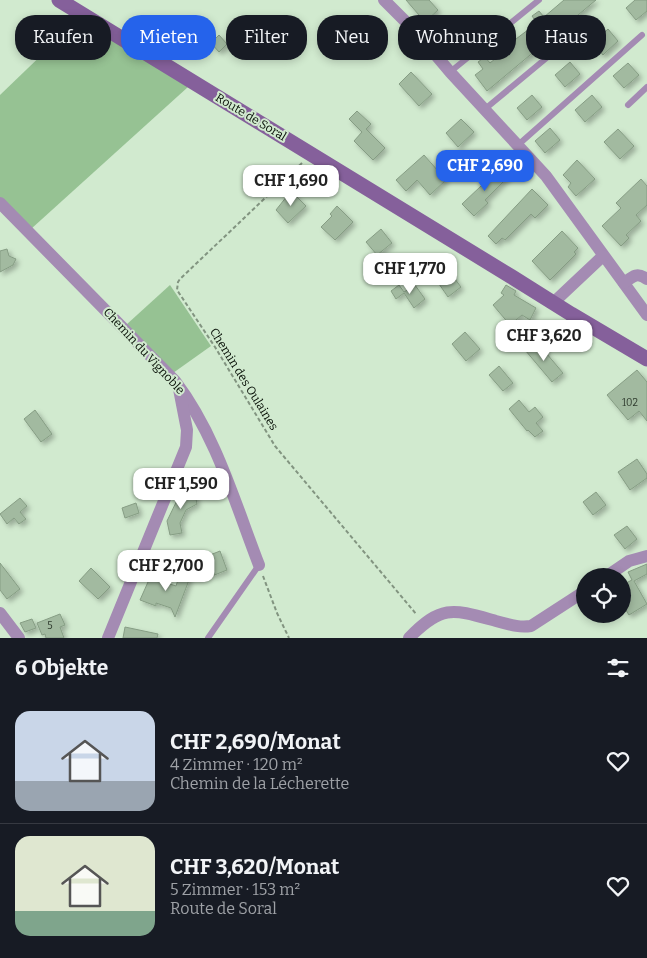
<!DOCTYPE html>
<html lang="de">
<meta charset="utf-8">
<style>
body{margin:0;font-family:Bitter,serif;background:#242831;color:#f1f3f6;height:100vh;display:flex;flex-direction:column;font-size:19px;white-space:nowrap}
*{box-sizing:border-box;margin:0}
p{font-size:16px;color:#9ea1a6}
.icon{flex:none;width:28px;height:28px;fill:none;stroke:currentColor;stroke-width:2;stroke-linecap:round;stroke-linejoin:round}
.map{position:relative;height:638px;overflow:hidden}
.side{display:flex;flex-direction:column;background:#171b24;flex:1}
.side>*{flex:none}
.guide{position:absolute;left:15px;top:15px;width:618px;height:45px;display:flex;gap:10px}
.tools{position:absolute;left:576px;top:568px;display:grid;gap:10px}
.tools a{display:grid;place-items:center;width:55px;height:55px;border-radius:50%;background:#171b24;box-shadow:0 2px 8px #0003;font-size:25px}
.price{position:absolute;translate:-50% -42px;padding:0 11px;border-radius:10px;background:#fff;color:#222;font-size:16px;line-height:32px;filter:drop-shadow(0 1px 2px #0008)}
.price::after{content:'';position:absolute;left:50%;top:30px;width:15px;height:11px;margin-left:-8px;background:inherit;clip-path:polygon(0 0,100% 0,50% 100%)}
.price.active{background:#2563eb;color:#fff}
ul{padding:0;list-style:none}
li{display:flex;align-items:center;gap:15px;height:125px;padding:0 15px}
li+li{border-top:1px solid #363941}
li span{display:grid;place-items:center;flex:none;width:140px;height:100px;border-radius:15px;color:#555}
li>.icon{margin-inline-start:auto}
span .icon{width:60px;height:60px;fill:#fffc;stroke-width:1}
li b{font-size:21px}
h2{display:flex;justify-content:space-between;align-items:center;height:60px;padding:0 15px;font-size:21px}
.pill{padding:0 18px;border-radius:20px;background:#171b24;box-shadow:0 2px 8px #0003;font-size:18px;line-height:45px}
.pill.active{background:#2563eb;color:#fff}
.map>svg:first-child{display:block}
.green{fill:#96c293}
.building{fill:#a2baa0;stroke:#869d84;filter:url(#shadow)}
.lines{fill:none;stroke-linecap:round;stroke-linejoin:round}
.path{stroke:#829480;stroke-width:2;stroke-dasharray:4 2.5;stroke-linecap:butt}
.lane{stroke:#a48bb3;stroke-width:6}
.street{stroke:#a48bb3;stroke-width:12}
.secondary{stroke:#85609b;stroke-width:15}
.labels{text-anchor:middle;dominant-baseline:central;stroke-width:4;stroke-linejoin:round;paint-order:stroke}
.number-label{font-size:10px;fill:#2e3a2d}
.street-label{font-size:12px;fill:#081007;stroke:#d1eacf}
</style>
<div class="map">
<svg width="647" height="638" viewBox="0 0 647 638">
<defs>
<filter id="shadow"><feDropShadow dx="3" dy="3" stdDeviation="2.5" flood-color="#0004"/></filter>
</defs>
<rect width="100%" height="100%" fill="#d1eacf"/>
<!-- green -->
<g class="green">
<polygon points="79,19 188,87 31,229 0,198 0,95"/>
<polygon points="170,285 211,346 173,373 126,325"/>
</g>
<!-- building -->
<g class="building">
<polygon points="406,0 429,0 438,10 425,22"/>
<polygon points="564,0 596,0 487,91 475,75 483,69 478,62 485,57 490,63 511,46 506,40 513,34 516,39 537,23 532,16 539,11 544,17"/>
<polygon points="635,0 647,0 647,11 636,20 626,8"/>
<polygon points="608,29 618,41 603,55 593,43"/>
<polygon points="456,30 468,44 454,56 442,41"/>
<polygon points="219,35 227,44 219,52 211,43"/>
<polygon points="570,62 580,74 565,87 555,75"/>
<polygon points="628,63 639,75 624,88 613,76"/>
<polygon points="411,72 432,94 419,106 399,84"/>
<polygon points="532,95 542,107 527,120 517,108"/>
<polygon points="592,95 602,107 585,122 575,110"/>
<polygon points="357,111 371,124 366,129 385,148 373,160 354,141 362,132 349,119"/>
<polygon points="461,119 474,132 458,147 446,133"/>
<polygon points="550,128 560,140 545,153 535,141"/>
<polygon points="618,129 634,146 620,159 604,142"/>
<polygon points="424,155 446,180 430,195 417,180 406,191 396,180"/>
<polygon points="577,160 595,179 576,196 568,187 571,183 563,175"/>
<polygon points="500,168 509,176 485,200 488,203 474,216 462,204"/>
<polygon points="641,179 647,186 647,205 636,215 641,221 626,235 629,238 621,246 602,226 621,208 616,203"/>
<polygon points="532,189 548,205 535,218 531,214 505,240 502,238 496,244 488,236"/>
<polygon points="291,191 306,206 288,223 276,210"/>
<polygon points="337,206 353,222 335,240 321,227 332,216 330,214"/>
<polygon points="381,229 392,243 377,255 366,242"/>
<polygon points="562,231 578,248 574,252 576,254 550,280 532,261"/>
<polygon points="7,249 9,256 16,259 13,265 0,272 0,251"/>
<polygon points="452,275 461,287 448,297 439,284"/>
<polygon points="399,285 404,292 415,285 425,299 414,308 404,293 396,299 391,291"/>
<polygon points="506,285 516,291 514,295 536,308 530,320 522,315 510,325 493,305 504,295 501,293"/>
<polygon points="465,332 480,349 466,361 452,344"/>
<polygon points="536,341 563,373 552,382 525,350"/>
<polygon points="499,366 513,383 503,391 489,375"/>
<polygon points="637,370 647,382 647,421 639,411 628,420 607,395"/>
<polygon points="519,400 529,412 535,407 543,417 536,423 543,431 535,437 528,430 527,431 509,409"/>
<polygon points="35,410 52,434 41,442 24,419"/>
<polygon points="637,459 647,474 647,478 630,490 618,472"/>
<polygon points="183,488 194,489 197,504 186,510 180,523 182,533 170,535 167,521"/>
<polygon points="596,492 606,505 593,515 583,502"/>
<polygon points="20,498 27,506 20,512 26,519 19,524 14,518 7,524 0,514"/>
<polygon points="136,503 139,513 125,518 122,508"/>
<polygon points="627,526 637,539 625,549 614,535"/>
<polygon points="220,551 227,570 212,576 205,557"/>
<polygon points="0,563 20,589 7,599 0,590"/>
<polygon points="647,564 647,574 634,581 647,604 629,615 622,604 622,585 632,580 628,572"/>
<polygon points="182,567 189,580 175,617 171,608 156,603 156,606 140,600 148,582 148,577 176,586"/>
<polygon points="91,568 110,587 98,599 79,581"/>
<polygon points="60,614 65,625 60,627 64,638 46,638 45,634 42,635 37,623"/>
<polygon points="32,619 36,628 25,632 20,623"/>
<polygon points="125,627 158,634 157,638 123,638"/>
</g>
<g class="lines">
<!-- path -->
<g class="path">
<polyline points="302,163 180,279 178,282 177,290 215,347 275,446 417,615"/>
<polyline points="263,576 277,613 289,638"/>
</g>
<!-- lane -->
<g class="lane">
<polyline points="450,72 539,0"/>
<polyline points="628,105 647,87"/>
<polyline points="485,109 585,26"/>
<polyline points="518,145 642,35"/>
<polyline points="208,638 259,565"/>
</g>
<!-- street -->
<g class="street">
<polyline points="384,0 418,34 450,72 546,176 647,315"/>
<path d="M0 203 175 381C216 435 235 503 259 565"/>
<path d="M624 283C633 276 637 272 647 279"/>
<polyline points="553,303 603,256"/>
<polyline points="607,576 629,561 647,556"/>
<polyline points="0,613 19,638"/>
<polyline points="108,638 186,447 187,430 179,389"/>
<path d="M409 638C442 604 453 609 496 621 508 624 518 628 531 626L585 591"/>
</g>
<!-- secondary -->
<polyline class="secondary" points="59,0 512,277 571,314 647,359"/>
</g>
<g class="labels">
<!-- number labels -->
<g class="number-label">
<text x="630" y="403">102</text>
<text x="50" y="626">5</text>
</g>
<!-- street labels -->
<g class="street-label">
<text transform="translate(251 117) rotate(31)">Route de Soral</text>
<text transform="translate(144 351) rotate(47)">Chemin du Vignoble</text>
<text transform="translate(244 379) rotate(58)">Chemin des Oulaines</text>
</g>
</g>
</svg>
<div class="tools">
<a><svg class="icon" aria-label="locate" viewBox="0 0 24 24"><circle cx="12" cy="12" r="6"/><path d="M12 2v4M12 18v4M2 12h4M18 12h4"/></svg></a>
</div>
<b class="price active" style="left:485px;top:192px">CHF 2,690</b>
<b class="price" style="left:291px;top:207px">CHF 1,690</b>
<b class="price" style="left:410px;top:295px">CHF 1,770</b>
<b class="price" style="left:544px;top:362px">CHF 3,620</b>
<b class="price" style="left:181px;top:510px">CHF 1,590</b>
<b class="price" style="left:166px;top:592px">CHF 2,700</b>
<div class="guide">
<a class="pill">Kaufen</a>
<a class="pill active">Mieten</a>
<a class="pill">Filter</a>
<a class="pill">Neu</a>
<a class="pill">Wohnung</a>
<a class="pill">Haus</a>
</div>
</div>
<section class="side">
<h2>6 Objekte<svg class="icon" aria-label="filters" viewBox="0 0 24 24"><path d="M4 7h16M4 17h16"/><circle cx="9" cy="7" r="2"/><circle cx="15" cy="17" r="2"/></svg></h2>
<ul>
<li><span style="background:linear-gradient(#c9d6e8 70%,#9aa5b1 0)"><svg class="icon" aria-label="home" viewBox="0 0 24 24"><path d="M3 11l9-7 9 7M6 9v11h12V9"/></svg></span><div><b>CHF 2,690/Monat</b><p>4 Zimmer · 120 m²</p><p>Chemin de la Lécherette</p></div><svg class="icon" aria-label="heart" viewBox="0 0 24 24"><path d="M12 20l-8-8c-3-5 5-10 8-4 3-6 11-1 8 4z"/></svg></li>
<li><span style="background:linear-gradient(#dfe7d0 75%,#7fa58c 0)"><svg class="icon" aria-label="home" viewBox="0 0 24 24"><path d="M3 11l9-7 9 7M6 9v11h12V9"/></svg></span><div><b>CHF 3,620/Monat</b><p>5 Zimmer · 153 m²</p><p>Route de Soral</p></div><svg class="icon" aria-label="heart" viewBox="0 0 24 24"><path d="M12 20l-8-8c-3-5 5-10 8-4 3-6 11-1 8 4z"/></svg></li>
</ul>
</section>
